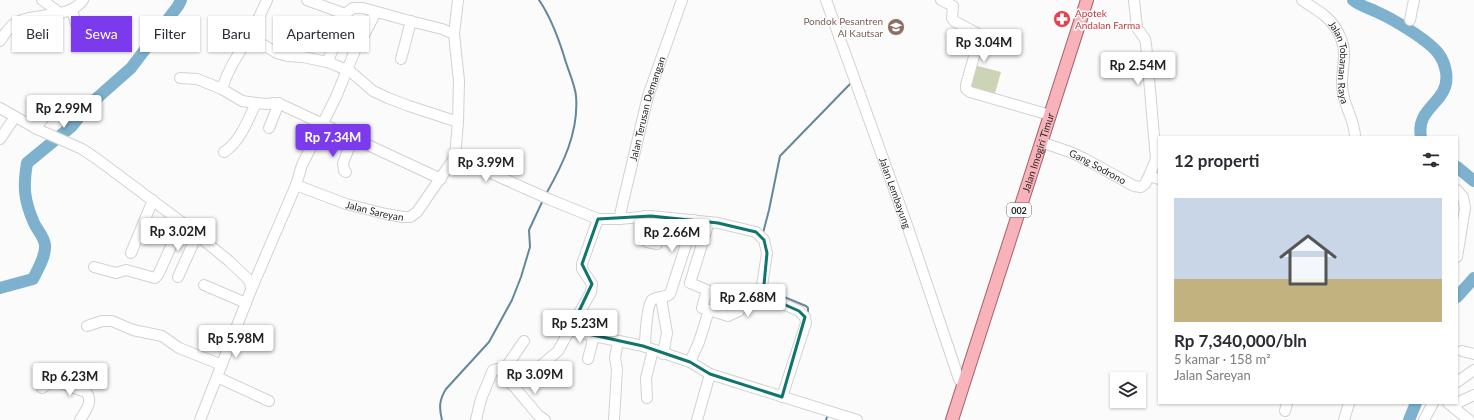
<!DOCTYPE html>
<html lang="id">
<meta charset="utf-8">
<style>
body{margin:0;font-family:Lato,sans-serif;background:#f2f2f3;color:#2b2b33;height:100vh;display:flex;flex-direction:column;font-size:15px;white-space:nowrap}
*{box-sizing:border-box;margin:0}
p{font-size:13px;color:#7c7c81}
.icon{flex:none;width:22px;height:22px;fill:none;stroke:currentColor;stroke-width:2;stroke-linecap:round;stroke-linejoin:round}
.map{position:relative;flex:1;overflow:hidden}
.side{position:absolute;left:1158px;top:136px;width:300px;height:268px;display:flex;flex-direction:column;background:#fff;border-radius:0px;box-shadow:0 1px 3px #0004}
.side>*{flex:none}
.hud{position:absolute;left:12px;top:16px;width:380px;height:36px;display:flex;gap:8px}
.tools{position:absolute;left:1110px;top:372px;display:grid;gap:8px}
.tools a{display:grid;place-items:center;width:36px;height:36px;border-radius:0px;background:#fff;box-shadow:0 1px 3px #0004;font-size:20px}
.price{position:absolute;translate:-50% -34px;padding:0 9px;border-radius:4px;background:#fff;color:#222;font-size:13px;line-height:26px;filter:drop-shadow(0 1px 2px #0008)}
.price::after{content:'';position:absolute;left:50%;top:24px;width:12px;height:9px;margin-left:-6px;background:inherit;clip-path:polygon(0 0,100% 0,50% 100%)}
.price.on{background:#7c3aed;color:#fff}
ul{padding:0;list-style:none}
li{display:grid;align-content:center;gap:8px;height:212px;padding:0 16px}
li+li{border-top:1px solid #e1e1e2}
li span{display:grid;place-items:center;height:124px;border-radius:0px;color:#555}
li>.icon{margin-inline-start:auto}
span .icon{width:72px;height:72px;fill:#fffc;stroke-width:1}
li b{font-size:17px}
h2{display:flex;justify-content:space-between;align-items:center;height:48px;padding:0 16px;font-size:17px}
.chip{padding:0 14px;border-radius:0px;background:#fff;box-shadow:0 1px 3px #0004;font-size:14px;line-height:36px}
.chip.on{background:#7c3aed;color:#fff}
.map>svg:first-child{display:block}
.green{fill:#ccd4b6}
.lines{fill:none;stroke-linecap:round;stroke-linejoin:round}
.stream{stroke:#63879b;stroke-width:2}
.river{stroke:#7db1cd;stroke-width:12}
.minor-casing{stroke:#d2d2d3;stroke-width:12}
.major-casing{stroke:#ab6067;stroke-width:14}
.minor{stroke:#fff;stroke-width:10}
.major{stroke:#f7b3b9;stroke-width:12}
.marked{fill:none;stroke:#0f766e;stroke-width:3;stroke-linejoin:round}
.labels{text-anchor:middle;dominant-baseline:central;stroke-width:3;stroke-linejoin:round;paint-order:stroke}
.shield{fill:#fff;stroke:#676768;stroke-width:1}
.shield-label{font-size:9px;font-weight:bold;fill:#262627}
.health-label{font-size:10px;fill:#be3a42;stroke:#fff;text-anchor:start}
.education-label{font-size:10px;fill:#785e54;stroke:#fff;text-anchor:end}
.street-label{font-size:10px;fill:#262627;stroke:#fff}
</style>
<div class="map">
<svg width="1474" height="420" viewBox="0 0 1474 420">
<rect width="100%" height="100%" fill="#fbfbfc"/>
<!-- green -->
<polygon class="green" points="974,65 1001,72 994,97 970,90"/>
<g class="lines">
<!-- stream -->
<g class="stream">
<path d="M539 0C550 16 558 37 564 56 567 68 575 84 576 96 579 132 563 164 546 194"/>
<polyline points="763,233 769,210 780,156 851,83"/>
<polyline points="767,290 806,306 808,308 808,314"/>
<path d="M442 420C439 408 439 400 446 389L489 342 512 300 521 277 530 247 529 230 543 200"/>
<polyline points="826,420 828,414"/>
</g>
<!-- river -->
<g class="river">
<path d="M1353 0C1360 6 1369 8 1377 12 1393 19 1428 40 1438 53 1442 58 1445 66 1446 72 1451 103 1415 106 1421 137"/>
<polyline points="1457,167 1474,181"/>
<path d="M0 288 33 279C38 269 46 256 45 245 44 236 37 230 34 223 24 200 23 187 27 163L72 126 88 106 131 68 178 6 181 0"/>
<polyline points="1457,297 1474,278"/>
<polyline points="1409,420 1416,403"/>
</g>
<!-- minor casing -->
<g class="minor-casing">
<g id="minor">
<polyline points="42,0 60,13"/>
<polyline points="267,0 250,37 277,53 287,56 303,57 327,62 335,65 351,72 373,91 388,98 409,106 458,122"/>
<polyline points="307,0 345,14 353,8 363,8 406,20 442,29 454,34"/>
<path id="s1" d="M826 0 907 225 959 379 963 385"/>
<polyline points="941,0 953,6 952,18 954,21 980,35 966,85 966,89 970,92 1050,115"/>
<path id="s2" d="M1302 0C1310 6 1318 10 1325 16 1336 25 1345 42 1344 56 1344 69 1340 80 1343 93 1345 108 1355 121 1355 137"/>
<polyline points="72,10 78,31 84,39"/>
<polyline points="1410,20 1414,0"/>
<path d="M250 37C238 53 228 69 222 89L242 101 256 103"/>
<path d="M0 41C4 35 8 28 14 24 34 11 69 20 83 0"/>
<polyline points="401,59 411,21"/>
<polyline points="327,62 335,45 345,14"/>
<polyline points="180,78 197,79 222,89"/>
<polyline points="0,108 37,129 82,149 97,159 184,224 229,261 247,278 250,282 251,290"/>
<polyline points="35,128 51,109"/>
<polyline points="269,128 279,103"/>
<polyline points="0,139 15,117"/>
<path id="s3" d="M1041 142 1070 152 1085 159 1134 186 1141 187 1145 184 1149 176 1156 159 1146 44 1145 39 1137 28 1134 0"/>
<path d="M224 152C240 142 248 120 256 103L267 104 274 103 282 105 441 179"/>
<polyline points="455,157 551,200 598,219 619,219 651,216 718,223 756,232 764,240 767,253 762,286 763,295 799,311 805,317 806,323 782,397"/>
<polyline points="346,172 344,171 343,163 353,138"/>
<polyline points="1149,176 1159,179"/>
<polyline points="296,185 302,165 336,97 356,48 362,39 376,12"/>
<polyline points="1457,190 1463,197 1465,208 1457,257"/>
<polyline points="644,216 645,220 643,238 647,242 657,244"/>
<path id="s4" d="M619 219 648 96 682 0"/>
<polyline points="131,253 153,200"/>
<polyline points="94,267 116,273 126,270 155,278 158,275 173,242 184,224"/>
<polyline points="178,277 197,235"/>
<polyline points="204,285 246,303"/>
<polyline points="661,298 667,333 663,354"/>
<polyline points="709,310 702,308 707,290 690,283 709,222"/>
<polyline points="87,326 102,321 112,321 133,330 162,336 179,348 222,365"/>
<polyline points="570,330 589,335 643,346 690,362"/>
<path d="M645 347C645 339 647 304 652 300 658 296 665 298 670 294L694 220"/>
<polyline points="1462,351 1474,354"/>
<polyline points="588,359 594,336"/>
<polyline points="502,373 524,341"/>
<polyline points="710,374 690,362 699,342 709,310 728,316 739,311 741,304 748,294 758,294 763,295"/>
<polyline points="217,377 269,401"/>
<polyline points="1457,382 1474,370"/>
<polyline points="512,385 538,368 558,351 591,292 592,284 582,269 582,264 598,219"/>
<path d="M42 388 51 382 55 381 86 392C94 402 85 411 80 420"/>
<polyline points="647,398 646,378 653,350"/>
<polyline points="1448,403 1469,420"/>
<polyline points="1457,403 1474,395"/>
<polyline points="1285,411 1287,403"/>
<path id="s5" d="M200 420 251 290 296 185 346 204 386 214 403 217H410L417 212 455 157 458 122 459 81 454 34 458 0"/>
<polyline points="476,420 481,399 493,370 497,369 501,371 538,415 545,420"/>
<polyline points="614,420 617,369 615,358 618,341"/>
<polyline points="697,420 710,374 857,420"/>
<polyline points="1344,420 1349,403"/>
<polyline points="1424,420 1433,403"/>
</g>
</g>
<!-- major casing -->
<g class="major-casing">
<g id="major">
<path id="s6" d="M952 420 1087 0"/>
</g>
</g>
<!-- minor -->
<use href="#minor" class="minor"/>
<!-- major -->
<use href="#major" class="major"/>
</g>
<!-- marked area -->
<path class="marked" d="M651 216 718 223 756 232 764 240 767 253 763 295 799 311 805 317 782 397 710 374 690 362 643 346 570 330 592 284 582 264 598 219Z"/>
<!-- icons -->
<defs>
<g id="pharmacy-disc" transform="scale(0.9)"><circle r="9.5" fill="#e0444e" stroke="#fff"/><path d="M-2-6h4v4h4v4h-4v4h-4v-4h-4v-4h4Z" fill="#fff"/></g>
<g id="school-disc" transform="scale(0.9)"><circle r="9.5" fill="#8d6e63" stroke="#fff"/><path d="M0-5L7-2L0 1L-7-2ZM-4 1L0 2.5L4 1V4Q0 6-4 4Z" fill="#fff"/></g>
</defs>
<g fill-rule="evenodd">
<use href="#pharmacy-disc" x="1062" y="19"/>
<use href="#school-disc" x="896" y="27"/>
</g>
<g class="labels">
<!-- shield labels -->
<rect class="shield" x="1007" y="203" width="24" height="14" rx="3"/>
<g class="shield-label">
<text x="1019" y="210">002</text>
</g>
<!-- health labels -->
<g class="health-label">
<text x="1075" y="13">Apotek<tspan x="1075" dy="12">Andalan Farma</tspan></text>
</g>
<!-- education labels -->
<g class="education-label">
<text x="883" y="21">Pondok Pesantren<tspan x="883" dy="12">Al Kautsar</tspan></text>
</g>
<!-- street labels -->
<g class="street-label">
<text stroke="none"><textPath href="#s2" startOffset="79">Jalan Tobanan Raya</textPath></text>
<text stroke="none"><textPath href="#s4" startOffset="114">Jalan Terusan Demangan</textPath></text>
<text stroke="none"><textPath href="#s6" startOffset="281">Jalan Imogiri Timur</textPath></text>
<text stroke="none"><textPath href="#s3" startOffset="62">Gang Sodrono</textPath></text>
<text stroke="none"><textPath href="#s1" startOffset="205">Jalan Lembayung</textPath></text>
<text stroke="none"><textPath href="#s5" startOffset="337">Jalan Sareyan</textPath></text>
</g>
</g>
</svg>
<div class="tools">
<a><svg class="icon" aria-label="layers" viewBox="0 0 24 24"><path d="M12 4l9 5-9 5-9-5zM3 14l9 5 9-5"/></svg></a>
</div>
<b class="price" style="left:984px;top:63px">Rp 3.04M</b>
<b class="price" style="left:1138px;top:86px">Rp 2.54M</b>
<b class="price" style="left:64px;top:129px">Rp 2.99M</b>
<b class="price on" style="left:333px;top:158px">Rp 7.34M</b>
<b class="price" style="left:486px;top:183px">Rp 3.99M</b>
<b class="price" style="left:178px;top:252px">Rp 3.02M</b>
<b class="price" style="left:672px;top:253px">Rp 2.66M</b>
<b class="price" style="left:748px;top:318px">Rp 2.68M</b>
<b class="price" style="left:580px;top:344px">Rp 5.23M</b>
<b class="price" style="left:236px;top:359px">Rp 5.98M</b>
<b class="price" style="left:535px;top:395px">Rp 3.09M</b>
<b class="price" style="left:70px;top:397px">Rp 6.23M</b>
<div class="hud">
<a class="chip">Beli</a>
<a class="chip on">Sewa</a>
<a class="chip">Filter</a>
<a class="chip">Baru</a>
<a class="chip">Apartemen</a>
</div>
<section class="side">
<h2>12 properti<svg class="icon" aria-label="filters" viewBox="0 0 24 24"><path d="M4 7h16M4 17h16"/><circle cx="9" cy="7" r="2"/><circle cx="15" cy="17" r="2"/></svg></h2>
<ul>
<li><span style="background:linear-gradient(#c9d6e8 65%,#c2b280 0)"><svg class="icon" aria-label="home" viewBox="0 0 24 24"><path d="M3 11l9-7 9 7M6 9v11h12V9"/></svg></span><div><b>Rp 7,340,000/bln</b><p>5 kamar · 158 m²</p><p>Jalan Sareyan</p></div></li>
</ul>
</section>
</div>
